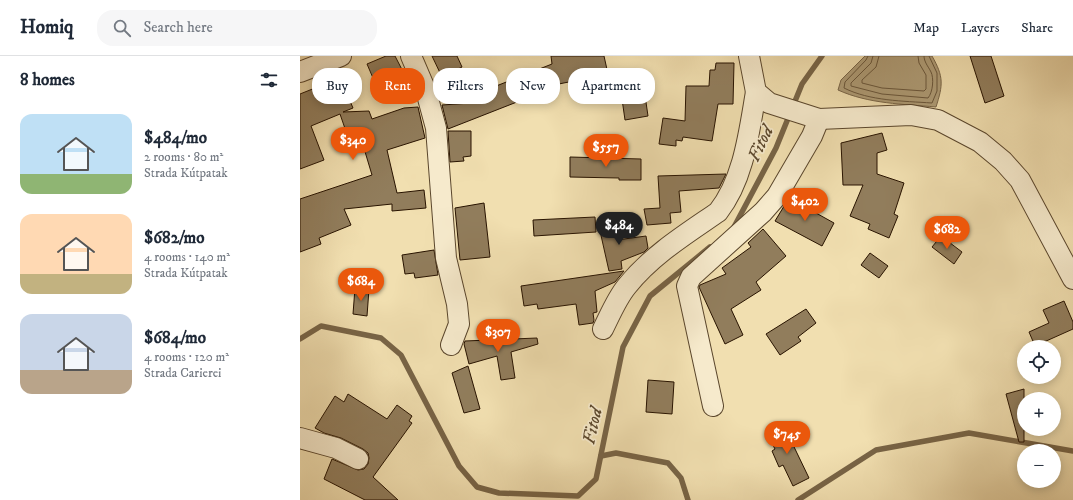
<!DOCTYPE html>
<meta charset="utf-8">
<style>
body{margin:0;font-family:"IM FELL DW Pica",serif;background:#f6f6f7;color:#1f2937;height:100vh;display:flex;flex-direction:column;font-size:15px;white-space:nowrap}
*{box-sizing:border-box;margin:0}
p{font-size:13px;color:#747a83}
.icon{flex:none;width:22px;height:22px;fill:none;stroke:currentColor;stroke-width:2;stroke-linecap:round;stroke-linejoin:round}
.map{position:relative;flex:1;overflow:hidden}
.side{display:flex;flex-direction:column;background:#fff;width:300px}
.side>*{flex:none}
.banner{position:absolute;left:12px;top:12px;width:380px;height:36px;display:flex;gap:8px}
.tools{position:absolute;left:717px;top:284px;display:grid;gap:8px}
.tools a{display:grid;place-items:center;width:44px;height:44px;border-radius:50%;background:#fff;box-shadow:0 2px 10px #0003;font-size:20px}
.price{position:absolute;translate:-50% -34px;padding:0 9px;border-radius:14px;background:#ea580c;color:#fff;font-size:13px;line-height:26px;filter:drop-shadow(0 1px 2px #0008)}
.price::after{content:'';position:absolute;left:50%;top:24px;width:12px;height:9px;margin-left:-6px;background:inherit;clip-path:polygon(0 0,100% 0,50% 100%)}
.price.on{background:#222;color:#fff}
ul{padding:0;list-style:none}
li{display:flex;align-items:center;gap:12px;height:100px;padding:0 20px}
li span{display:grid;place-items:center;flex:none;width:112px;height:80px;border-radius:12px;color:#555}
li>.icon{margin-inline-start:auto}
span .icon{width:48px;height:48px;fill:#fffc;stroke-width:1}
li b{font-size:17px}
h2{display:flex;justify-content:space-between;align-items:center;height:48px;padding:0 20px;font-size:17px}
.pill{padding:0 14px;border-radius:16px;background:#fff;box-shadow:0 2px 10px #0003;font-size:14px;line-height:36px}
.pill.on{background:#ea580c;color:#fff}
header{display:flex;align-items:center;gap:24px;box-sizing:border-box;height:56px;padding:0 20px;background:#fff;border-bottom:1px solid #e0e1e3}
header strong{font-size:19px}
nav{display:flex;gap:22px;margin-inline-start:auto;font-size:14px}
.search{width:280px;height:36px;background:#f6f6f7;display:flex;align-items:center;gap:10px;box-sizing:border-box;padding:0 14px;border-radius:16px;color:#747a83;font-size:15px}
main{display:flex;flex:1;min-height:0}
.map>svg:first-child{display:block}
.water{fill:#ad9a74;stroke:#786446}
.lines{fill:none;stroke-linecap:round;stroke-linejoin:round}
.shore{stroke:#6a563a;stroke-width:1}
.stream{stroke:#786446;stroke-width:5.5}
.building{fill:#917d5c;stroke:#281300}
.street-casing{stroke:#5a462c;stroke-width:22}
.street{stroke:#f6eacc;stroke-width:20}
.labels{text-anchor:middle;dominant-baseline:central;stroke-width:3.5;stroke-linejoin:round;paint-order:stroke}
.water-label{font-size:18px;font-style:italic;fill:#5d492e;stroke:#f6eacc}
</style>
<header>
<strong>Homiq</strong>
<div class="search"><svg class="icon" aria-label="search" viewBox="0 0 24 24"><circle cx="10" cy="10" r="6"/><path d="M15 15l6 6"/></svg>Search here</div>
<nav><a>Map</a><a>Layers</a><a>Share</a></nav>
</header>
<main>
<section class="side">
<h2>8 homes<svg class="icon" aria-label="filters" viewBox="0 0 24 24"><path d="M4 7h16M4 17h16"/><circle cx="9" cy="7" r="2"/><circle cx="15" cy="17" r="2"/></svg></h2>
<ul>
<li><span style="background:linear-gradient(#bfe0f5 75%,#8fb573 0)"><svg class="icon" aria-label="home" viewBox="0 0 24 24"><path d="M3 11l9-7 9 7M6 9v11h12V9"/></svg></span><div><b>$484/mo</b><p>2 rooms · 80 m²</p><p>Strada Kútpatak</p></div></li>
<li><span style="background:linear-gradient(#ffd9b3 75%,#c2b280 0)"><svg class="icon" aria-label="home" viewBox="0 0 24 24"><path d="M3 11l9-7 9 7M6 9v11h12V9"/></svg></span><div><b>$682/mo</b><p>4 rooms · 140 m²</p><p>Strada Kútpatak</p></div></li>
<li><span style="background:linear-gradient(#c9d6e8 70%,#b9a48a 0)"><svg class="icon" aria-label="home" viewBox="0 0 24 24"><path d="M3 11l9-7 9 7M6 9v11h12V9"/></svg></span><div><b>$684/mo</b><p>4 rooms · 120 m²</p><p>Strada Carierei</p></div></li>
</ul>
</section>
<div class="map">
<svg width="773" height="444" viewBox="0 0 773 444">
<rect width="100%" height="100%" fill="#f1dfb0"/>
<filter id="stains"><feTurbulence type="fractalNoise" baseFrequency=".005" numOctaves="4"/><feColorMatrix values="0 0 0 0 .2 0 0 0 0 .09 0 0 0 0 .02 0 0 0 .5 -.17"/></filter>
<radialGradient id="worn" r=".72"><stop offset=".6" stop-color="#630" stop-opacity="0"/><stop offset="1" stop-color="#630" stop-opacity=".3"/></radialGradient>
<!-- water -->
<path class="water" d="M565 0H632C644 21 643 29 636 51 603 48 569 48 538 34L541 24Z"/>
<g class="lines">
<!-- shore -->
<g class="shore">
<path d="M568 0 566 4 545 26 544 32C570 45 603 45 632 47L637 35V17L629 0"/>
<path d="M573 0 571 7 551 27V30L582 38 628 42C633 36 634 22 631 16 628 10 624 6 624 0"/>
<polyline points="579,0 576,11 562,24 562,27 582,32 624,35 626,33 626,19 619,7 618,0"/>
</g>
<!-- stream -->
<g class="stream">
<polyline points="434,171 476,92 502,28 522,0"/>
<polyline points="0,283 21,270 81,282 101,299 159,410 177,431 199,437 278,440 296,423 323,291 350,240 410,191"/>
<polyline points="301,400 316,397 368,407 381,422 388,444"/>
<polyline points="498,444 576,394 669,377 773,395"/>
</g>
</g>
<!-- building -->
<g class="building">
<polygon points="86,0 95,0 113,35 97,43 89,24 76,29 67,8"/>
<polygon points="132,0 157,0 162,11 142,21"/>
<polygon points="251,0 304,0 308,18 244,31 245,35 148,73 142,49 185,46 181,36 252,8"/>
<polygon points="670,0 691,0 704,40 685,47"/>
<polygon points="416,7 434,7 433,48 418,48 412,85 383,81 382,85 376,84 376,90 359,88 363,62 385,65 386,30 409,30 410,14 415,14"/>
<polygon points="342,19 348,60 325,64 319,22"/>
<polygon points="40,22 53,52 43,56 69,55 72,63 104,52 118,51 125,82 87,94 97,137 124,134 126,152 92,155 92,148 44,153 51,169 19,182 21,188 0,196 0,143 72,119 63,89 52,93 40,58 11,70 24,104 0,113 0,38"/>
<polygon points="148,75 171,75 171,100 163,101 164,105 150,106"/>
<polygon points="582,77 587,94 577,97 577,118 604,127 594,158 598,160 589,182 568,173 570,168 550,160 563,129 543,129 541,87"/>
<polygon points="270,101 341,103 341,124 319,124 319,122 270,121"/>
<polygon points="426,118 419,132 379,135 381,156 370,157 371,167 347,169 344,153 360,152 358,120"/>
<polygon points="489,142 534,167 522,190 475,165"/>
<polygon points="184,147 190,201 160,204 155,152"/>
<polygon points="295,161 296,176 234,180 233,164"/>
<polygon points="312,163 317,184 346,180 348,192 344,196 321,205 322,213 309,215 298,166"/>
<polygon points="463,173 486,200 456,226 461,234 431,253 443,279 425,288 399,231 400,229 426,218 422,212 451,191 448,187"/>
<polygon points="641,180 662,196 654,208 632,191"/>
<polygon points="134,194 138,219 115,222 114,217 105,218 102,199"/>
<polygon points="570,197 588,210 579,222 561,209"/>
<polygon points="324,215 315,226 295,235 297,256 293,257 294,264 293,267 279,269 276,248 238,253 237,248 224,250 221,230"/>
<polygon points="55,232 69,233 67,260 53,258"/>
<polygon points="764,245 773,266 773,273 735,290 729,276 749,267 743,254"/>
<polygon points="506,253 516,267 498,281 501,285 480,299 466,278"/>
<polygon points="237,282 238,288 211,296 215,322 201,324 197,300 169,308 164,288 165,285"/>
<polygon points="168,310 180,353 164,357 152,317"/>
<polygon points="348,324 374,326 372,358 346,356"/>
<polygon points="724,333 724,386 719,386 706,338"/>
<polygon points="48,338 87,363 97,349 112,360 109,365 112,367 73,421 98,444 65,444 24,423 32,403 58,414 64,413 68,408 69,402 68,397 63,393 41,382 24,377 15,372 35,340 44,346"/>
<polygon points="483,368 509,422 493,430 483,409 479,411 472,395 475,393 466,376"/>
</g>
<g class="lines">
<!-- street casing -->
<g class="street-casing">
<g id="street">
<polyline points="111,0 126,35 136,72 146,202 157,248 159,268 151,289"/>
<polyline points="0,16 41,0"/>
<polyline points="519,63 611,59 638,64 680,86 703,105 720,124 773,223"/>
<path d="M303 273C310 259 317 242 327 230 352 199 386 178 418 156 444 123 449 76 456 36"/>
<polyline points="413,350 387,230 391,221 463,156 477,140 512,80 519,63 469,47 456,36 449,0"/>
<polyline points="0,382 36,392 58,403"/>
</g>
</g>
<!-- street -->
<use href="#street" class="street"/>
</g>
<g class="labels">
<!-- water labels -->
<g class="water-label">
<text transform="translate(461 88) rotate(-65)">Fitod</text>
<text transform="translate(293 370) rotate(-78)">Fitod</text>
</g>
</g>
<rect width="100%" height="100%" filter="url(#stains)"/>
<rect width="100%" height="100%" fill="url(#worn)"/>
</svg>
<div class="tools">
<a><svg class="icon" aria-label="locate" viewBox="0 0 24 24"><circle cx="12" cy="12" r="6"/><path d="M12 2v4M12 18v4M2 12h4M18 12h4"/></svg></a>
<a>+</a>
<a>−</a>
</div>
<b class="price" style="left:53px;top:105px">$340</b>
<b class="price" style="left:306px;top:112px">$557</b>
<b class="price" style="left:505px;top:166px">$402</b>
<b class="price on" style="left:319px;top:190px">$484</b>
<b class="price" style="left:647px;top:194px">$682</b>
<b class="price" style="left:61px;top:246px">$684</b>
<b class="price" style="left:198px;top:297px">$307</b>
<b class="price" style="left:487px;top:399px">$745</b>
<div class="banner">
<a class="pill">Buy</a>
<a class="pill on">Rent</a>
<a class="pill">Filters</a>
<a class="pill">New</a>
<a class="pill">Apartment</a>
</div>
</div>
</main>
